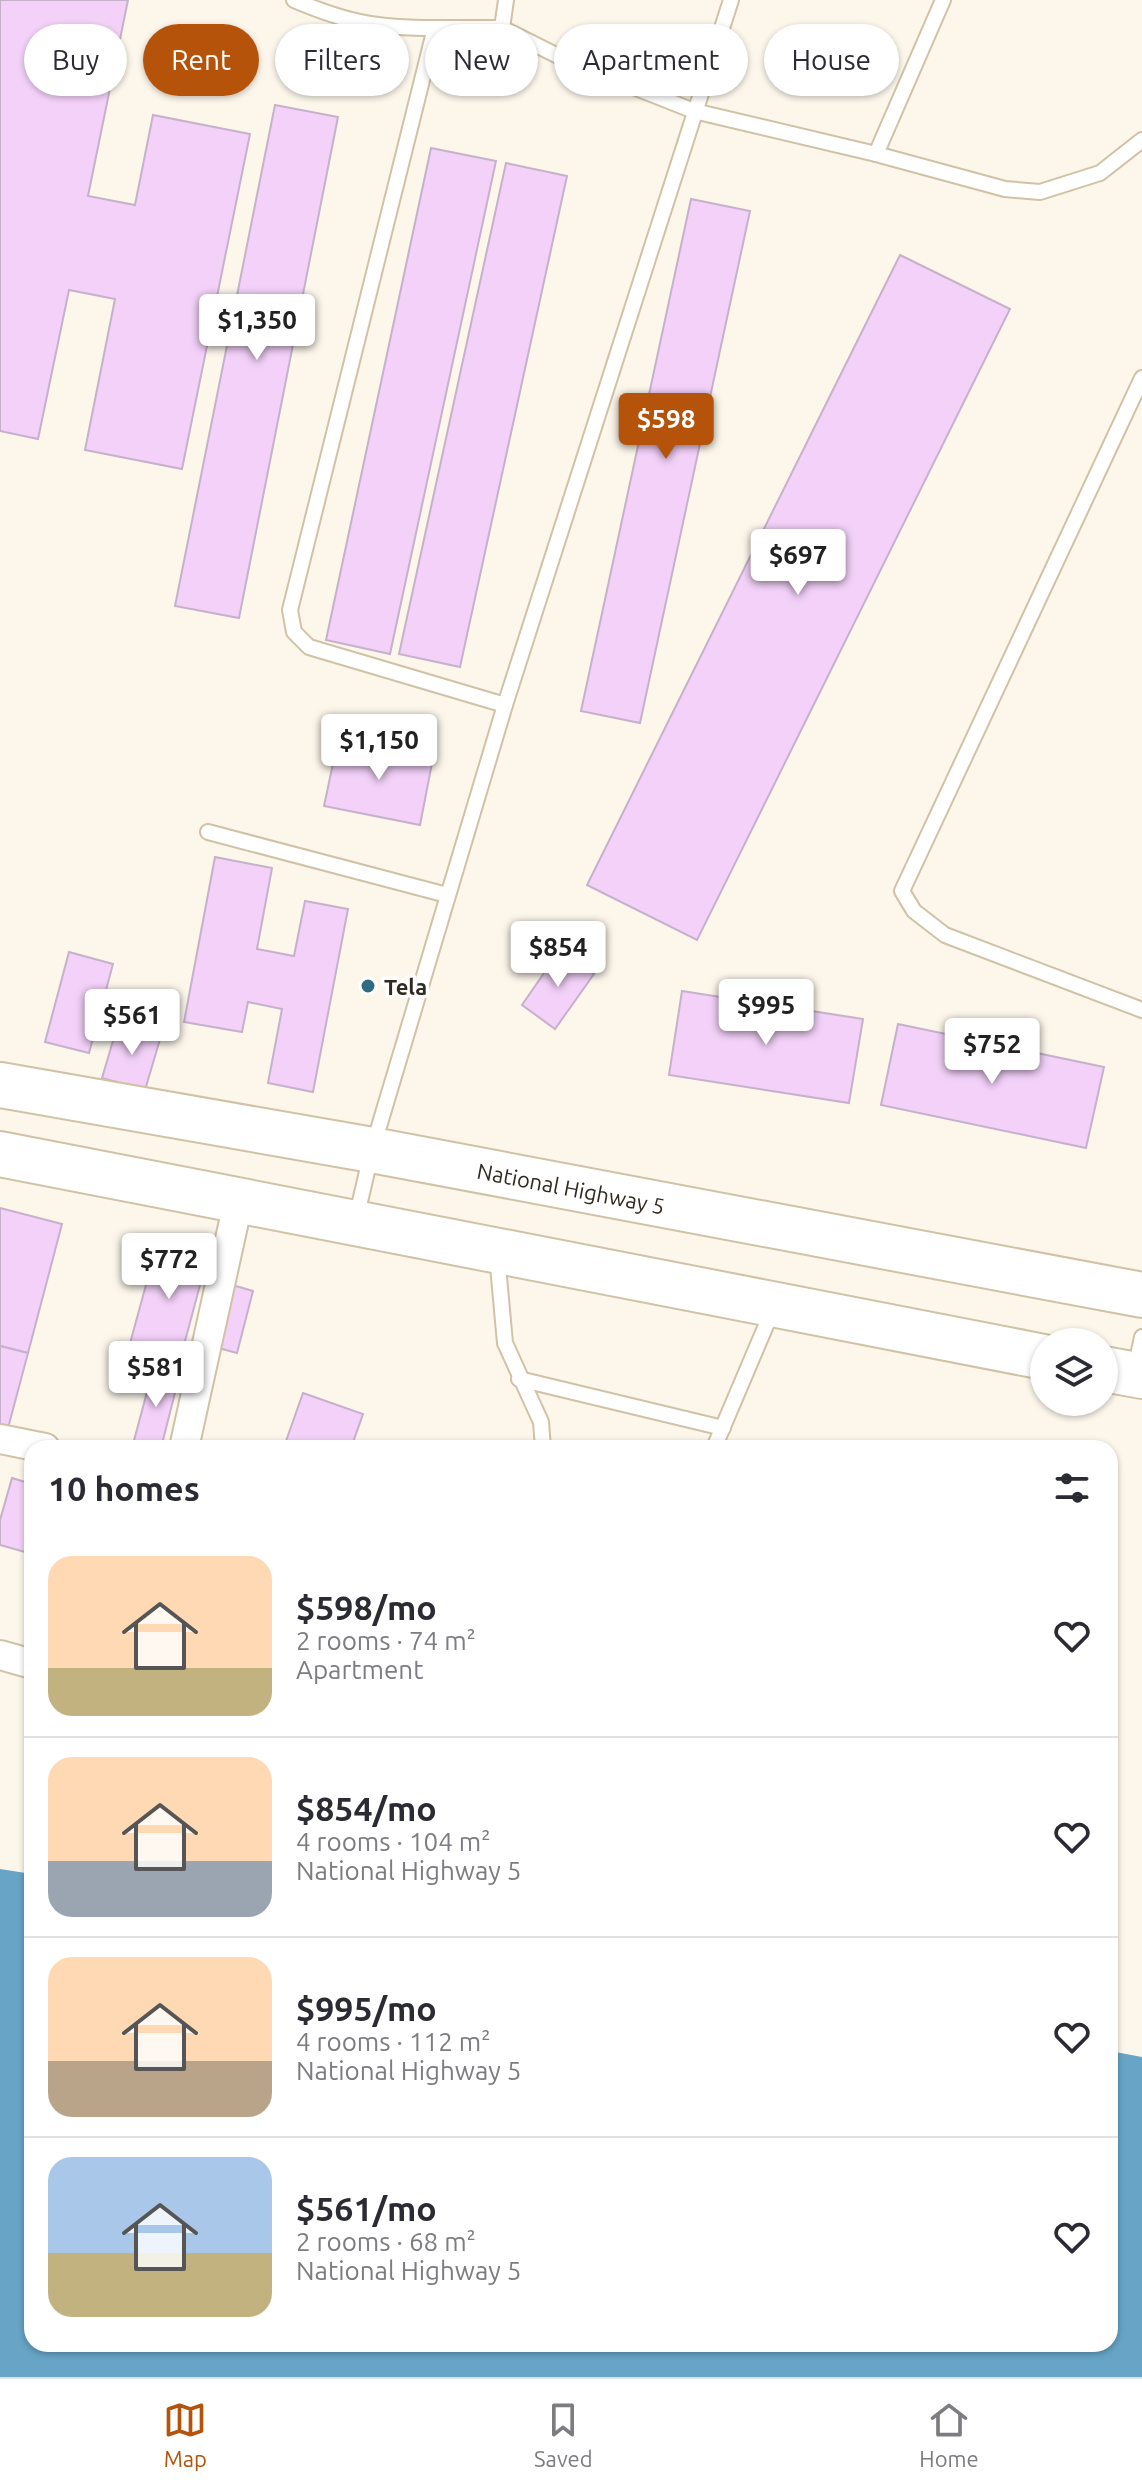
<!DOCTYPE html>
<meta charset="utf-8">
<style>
body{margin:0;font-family:Ubuntu,sans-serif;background:#f7f7f7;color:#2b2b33;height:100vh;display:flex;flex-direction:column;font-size:30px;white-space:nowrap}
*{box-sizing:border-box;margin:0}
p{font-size:26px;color:#7c7c81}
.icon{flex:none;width:44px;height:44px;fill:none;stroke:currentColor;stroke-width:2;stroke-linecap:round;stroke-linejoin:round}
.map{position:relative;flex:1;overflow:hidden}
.side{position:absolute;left:24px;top:1440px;width:1094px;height:912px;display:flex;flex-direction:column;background:#fff;border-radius:24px;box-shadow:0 2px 6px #0004}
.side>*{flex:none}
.guide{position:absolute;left:24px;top:24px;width:1094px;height:72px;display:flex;gap:16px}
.controls{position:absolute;left:1030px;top:1328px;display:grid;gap:16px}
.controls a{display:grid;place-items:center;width:88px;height:88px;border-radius:50%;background:#fff;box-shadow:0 2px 6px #0004;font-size:40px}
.price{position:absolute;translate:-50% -68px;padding:0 18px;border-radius:8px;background:#fff;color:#222;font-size:26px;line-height:52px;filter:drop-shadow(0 2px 4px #0008)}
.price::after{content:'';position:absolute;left:50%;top:48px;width:24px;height:18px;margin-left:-12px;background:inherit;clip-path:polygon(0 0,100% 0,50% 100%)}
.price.current{background:#b45309;color:#fff}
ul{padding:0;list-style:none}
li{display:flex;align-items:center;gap:24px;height:200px;padding:0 24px}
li+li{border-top:2px solid #e1e1e2}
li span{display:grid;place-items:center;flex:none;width:224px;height:160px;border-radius:24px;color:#555}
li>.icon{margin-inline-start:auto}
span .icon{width:96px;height:96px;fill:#fffc;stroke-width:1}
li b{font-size:34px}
h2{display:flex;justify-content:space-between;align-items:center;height:96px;padding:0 24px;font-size:34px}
.tag{padding:0 28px;border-radius:36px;background:#fff;box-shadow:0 2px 6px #0004;font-size:28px;line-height:72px}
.tag.current{background:#b45309;color:#fff}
.menu{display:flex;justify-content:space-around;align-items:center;height:112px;border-top:2px solid #e1e1e2;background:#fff;font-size:22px;color:#7c7c81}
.menu a{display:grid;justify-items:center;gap:4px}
.menu .current{color:#b45309}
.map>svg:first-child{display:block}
.water{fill:#67a4c6}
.building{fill:#f3d1f9;stroke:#c6b1ca;stroke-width:2}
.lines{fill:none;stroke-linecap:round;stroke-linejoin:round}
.service-casing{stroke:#d1c2a6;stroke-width:18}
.minor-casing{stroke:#d1c2a6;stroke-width:32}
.trunk-casing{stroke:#d1c2a6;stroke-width:48}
.service{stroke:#fff;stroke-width:14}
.minor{stroke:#fff;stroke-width:28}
.trunk{stroke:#fff;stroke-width:44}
.poi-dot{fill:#306b83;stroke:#fff;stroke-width:3}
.labels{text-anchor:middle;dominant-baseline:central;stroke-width:7;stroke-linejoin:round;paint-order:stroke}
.poi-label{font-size:22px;font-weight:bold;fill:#302a20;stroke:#fff;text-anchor:start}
.street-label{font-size:22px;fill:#302a20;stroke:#fff}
</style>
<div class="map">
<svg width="1142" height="2377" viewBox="0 0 1142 2377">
<rect width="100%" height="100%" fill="#fcf6eb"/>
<!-- water -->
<polygon class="water" points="0,1869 32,1874 32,2344 1110,2344 1110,2051 1142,2057 1142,2377 0,2377"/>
<!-- building -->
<g class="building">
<polygon points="0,0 128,0 88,196 135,205 153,115 250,134 182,469 85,450 115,299 69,290 38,439 0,431"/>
<polygon points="275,105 338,117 239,618 175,606"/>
<polygon points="431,148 496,161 390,654 326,640"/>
<polygon points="506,163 567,176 460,667 399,654"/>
<polygon points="691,199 750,211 640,723 581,711"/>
<polygon points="900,255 1010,309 697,940 587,885"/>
<polygon points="338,740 433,758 420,825 324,806"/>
<polygon points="215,857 272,868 257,949 294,956 305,901 348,909 313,1092 268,1083 282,1009 248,1002 242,1032 184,1022"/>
<polygon points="560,950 594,974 555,1029 522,1005"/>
<polygon points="69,952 113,964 89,1053 45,1042"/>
<polygon points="682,991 863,1019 849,1103 669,1075"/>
<polygon points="118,1024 161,1036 145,1090 102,1078"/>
<polygon points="898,1024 1104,1067 1086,1148 881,1105"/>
<polygon points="0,1208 62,1224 28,1353 0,1346"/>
<polygon points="158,1241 208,1255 180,1360 129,1347"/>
<polygon points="229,1284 253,1291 237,1353 211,1346"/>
<polygon points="0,1346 28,1353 7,1432 0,1430"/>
<polygon points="154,1366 180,1373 161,1448 132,1448"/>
<polygon points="303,1393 363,1414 351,1448 307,1448 286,1441"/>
<polygon points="12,1478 32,1484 32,1554 0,1545 0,1520"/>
</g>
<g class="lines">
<!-- service casing -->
<g class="service-casing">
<g id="service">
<path d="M294 0C348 23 377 28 435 28"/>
<polyline points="502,28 570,62 694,111 876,154 1005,189 1040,192 1100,173 1142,140"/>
<polyline points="876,154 943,0"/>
<polyline points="1142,378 902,891 914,911 945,935 1142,1010"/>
<polyline points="505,705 309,647 294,632 290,610 435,28 502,28 506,0"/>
<polyline points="208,832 447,895"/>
<polyline points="356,1219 372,1150 505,705 731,0"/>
<polyline points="497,1255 505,1343 541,1422 543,1448"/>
<polyline points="1135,1370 1142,1337"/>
<polyline points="519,1379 723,1428"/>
<polyline points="714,1448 773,1309"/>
</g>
</g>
<!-- minor casing -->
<g class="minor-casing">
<g id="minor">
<polyline points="0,1439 45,1448"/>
<polyline points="184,1448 238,1203"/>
<polyline points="0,1655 32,1664"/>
</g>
</g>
<!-- trunk casing -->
<g class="trunk-casing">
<g id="trunk">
<polyline points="0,1085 372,1150 1142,1295"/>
<polyline points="0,1154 1044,1357"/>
<polyline points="1104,1369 1142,1376"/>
</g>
</g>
<!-- service -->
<use href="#service" class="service"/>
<!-- minor -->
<use href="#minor" class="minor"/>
<!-- trunk -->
<use href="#trunk" class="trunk"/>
</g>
<!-- markers -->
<circle class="poi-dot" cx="368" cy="986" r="8"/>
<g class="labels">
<!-- poi labels -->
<g class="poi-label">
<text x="384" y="986">Tela</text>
</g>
<!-- street labels -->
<g class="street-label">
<text transform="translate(571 1188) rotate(11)">National Highway 5</text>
</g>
</g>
</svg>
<div class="controls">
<a><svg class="icon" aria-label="layers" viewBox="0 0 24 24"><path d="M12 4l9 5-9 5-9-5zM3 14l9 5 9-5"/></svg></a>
</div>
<b class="price" style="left:257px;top:362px">$1,350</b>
<b class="price current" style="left:666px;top:461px">$598</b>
<b class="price" style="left:798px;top:597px">$697</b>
<b class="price" style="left:379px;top:782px">$1,150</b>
<b class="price" style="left:558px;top:989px">$854</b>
<b class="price" style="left:766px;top:1047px">$995</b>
<b class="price" style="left:132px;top:1057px">$561</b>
<b class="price" style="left:992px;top:1086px">$752</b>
<b class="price" style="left:169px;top:1301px">$772</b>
<b class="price" style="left:156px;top:1409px">$581</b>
<div class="guide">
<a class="tag">Buy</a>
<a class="tag current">Rent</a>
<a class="tag">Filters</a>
<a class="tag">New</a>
<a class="tag">Apartment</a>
<a class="tag">House</a>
</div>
<section class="side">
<h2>10 homes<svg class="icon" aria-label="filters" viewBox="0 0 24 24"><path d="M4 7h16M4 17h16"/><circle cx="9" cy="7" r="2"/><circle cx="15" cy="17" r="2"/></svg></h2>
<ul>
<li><span style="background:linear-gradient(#ffd9b3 70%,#c2b280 0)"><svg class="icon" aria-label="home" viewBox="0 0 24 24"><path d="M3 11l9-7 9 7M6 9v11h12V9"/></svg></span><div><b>$598/mo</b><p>2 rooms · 74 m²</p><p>Apartment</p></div><svg class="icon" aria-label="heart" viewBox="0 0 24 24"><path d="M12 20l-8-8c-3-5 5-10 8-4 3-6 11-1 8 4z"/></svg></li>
<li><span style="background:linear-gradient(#ffd9b3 65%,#9aa5b1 0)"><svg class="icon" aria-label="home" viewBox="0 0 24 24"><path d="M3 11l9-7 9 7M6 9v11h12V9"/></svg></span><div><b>$854/mo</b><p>4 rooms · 104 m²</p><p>National Highway 5</p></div><svg class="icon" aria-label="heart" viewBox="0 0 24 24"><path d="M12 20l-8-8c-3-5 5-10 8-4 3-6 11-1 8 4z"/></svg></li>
<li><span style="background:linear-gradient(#ffd9b3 65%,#b9a48a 0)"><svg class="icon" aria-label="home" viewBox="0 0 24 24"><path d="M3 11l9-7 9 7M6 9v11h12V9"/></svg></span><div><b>$995/mo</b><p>4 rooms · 112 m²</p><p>National Highway 5</p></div><svg class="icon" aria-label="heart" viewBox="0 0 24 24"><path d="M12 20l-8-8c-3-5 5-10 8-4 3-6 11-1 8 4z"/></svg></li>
<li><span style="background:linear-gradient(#a9c7e8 60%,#c2b280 0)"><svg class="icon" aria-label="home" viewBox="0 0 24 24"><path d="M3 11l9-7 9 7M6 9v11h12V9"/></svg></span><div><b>$561/mo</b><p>2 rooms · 68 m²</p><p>National Highway 5</p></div><svg class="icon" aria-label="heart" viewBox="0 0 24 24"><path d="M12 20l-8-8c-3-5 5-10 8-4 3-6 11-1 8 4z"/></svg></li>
</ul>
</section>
</div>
<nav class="menu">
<a class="current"><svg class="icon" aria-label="map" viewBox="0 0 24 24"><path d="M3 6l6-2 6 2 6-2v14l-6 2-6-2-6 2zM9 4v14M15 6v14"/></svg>Map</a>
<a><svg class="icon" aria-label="saved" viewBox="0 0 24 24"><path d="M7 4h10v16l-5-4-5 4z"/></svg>Saved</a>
<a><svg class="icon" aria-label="home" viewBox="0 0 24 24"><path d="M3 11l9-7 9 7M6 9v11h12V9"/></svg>Home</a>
</nav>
